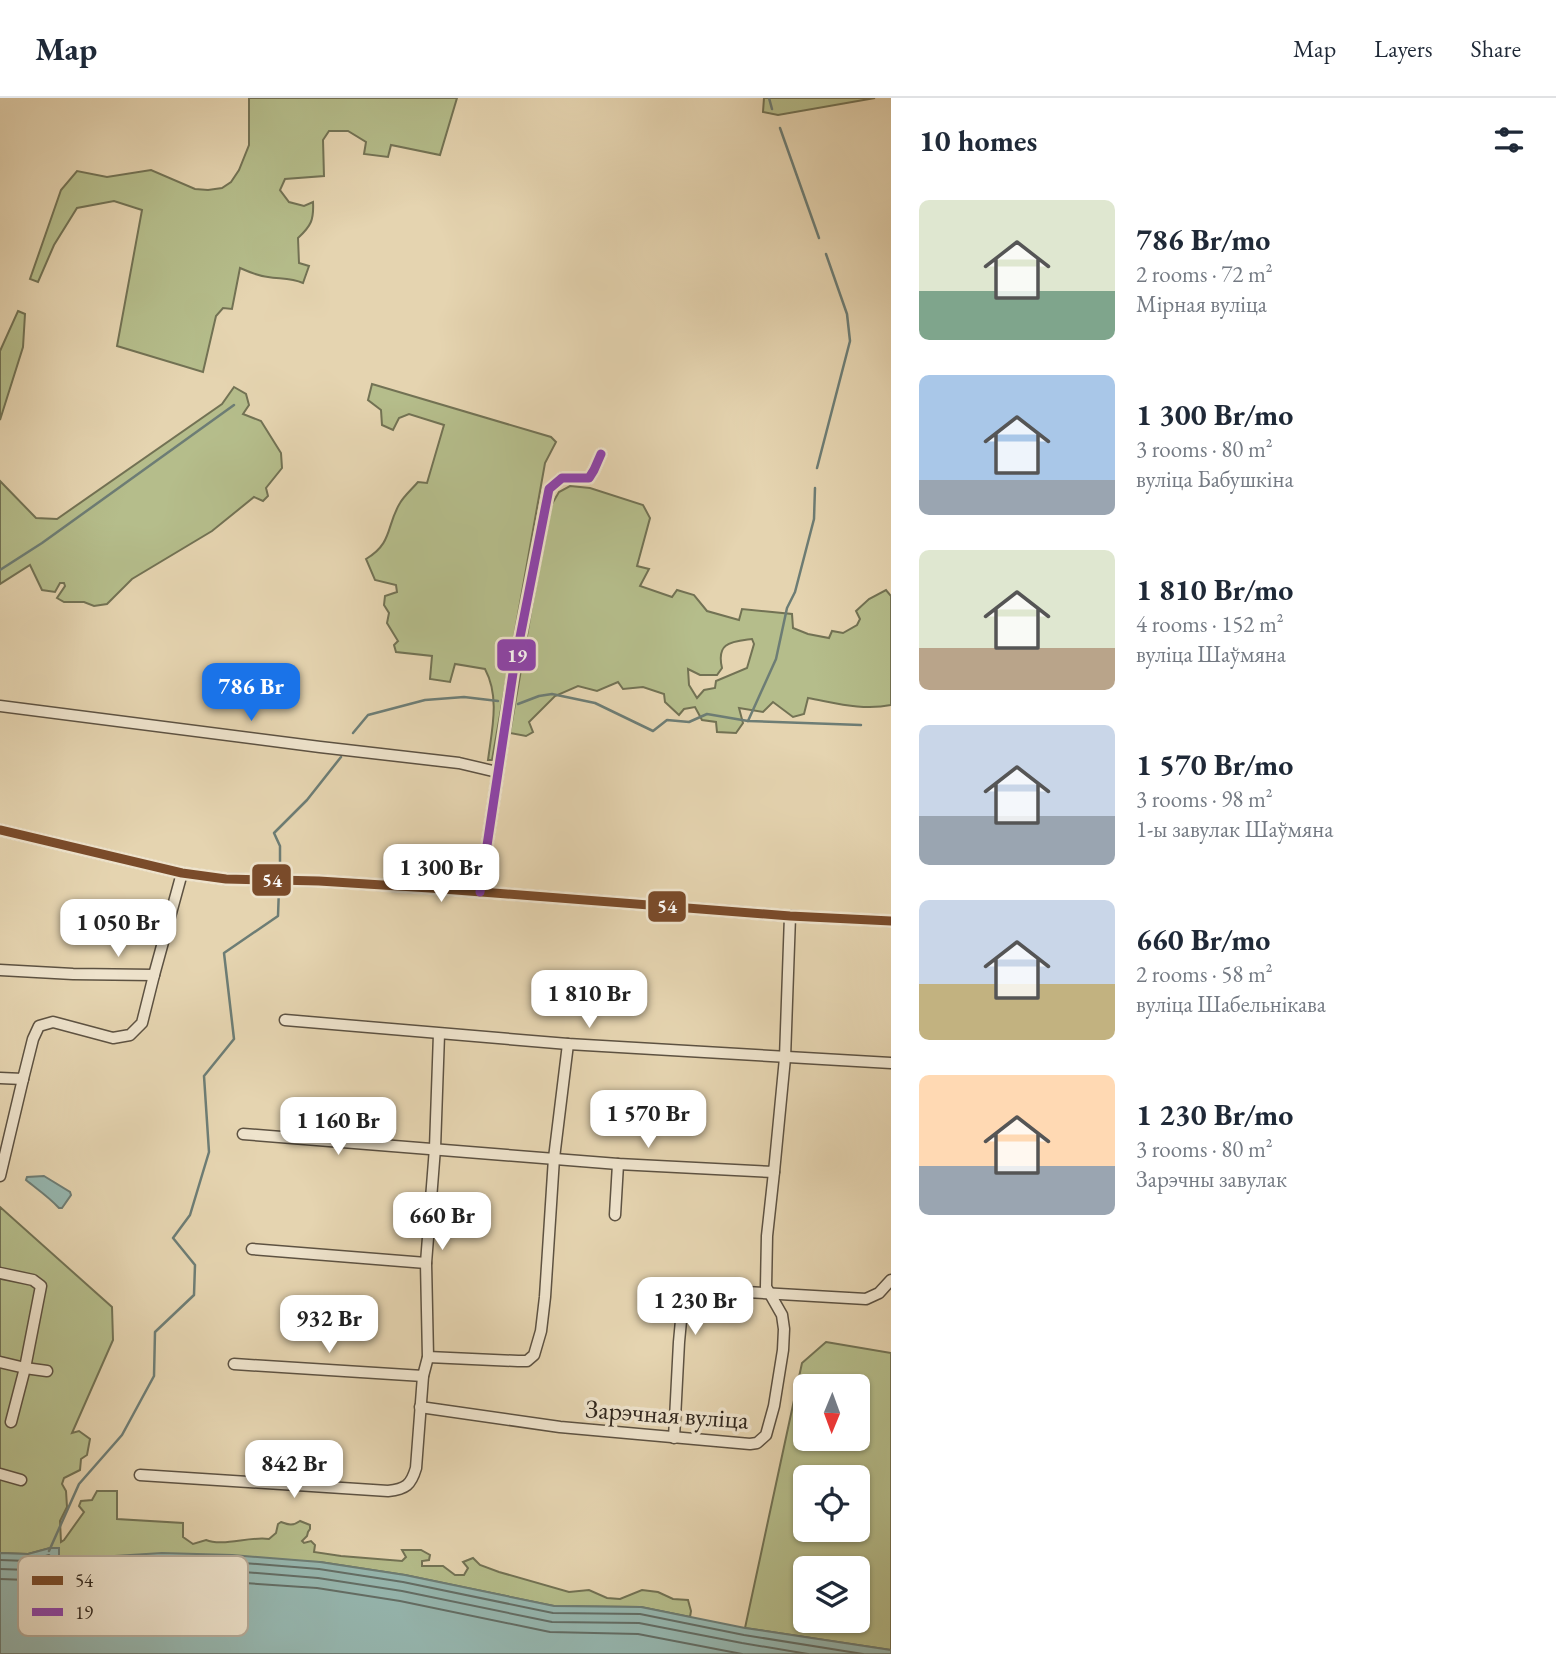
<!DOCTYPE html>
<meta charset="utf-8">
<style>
body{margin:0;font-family:"EB Garamond",serif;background:#f2f2f3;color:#1f2937;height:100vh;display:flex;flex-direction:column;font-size:26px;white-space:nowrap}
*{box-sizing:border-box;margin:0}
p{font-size:23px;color:#747a83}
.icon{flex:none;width:38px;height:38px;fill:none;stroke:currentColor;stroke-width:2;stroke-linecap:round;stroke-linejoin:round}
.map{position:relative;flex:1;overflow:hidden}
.side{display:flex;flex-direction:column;background:#fff;width:665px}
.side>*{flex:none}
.needle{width:46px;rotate:181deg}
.tools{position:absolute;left:793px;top:1276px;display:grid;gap:14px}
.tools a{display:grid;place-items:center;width:77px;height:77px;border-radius:10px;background:#fff;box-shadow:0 2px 5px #0004;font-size:35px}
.price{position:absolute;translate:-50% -60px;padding:0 16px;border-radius:14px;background:#fff;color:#222;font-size:23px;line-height:46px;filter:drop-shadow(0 2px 4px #0008)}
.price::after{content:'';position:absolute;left:50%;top:42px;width:21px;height:16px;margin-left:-10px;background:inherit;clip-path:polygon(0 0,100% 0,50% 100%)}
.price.active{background:#1a73e8;color:#fff}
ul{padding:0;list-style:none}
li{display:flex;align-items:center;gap:21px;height:175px;padding:0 28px}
li span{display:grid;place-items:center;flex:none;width:196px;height:140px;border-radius:10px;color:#555}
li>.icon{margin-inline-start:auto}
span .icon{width:84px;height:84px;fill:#fffc;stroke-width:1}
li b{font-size:30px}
h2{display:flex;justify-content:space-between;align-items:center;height:84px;padding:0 28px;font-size:30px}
header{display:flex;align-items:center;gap:42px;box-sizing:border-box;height:98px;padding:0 35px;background:#fff;border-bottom:2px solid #e0e1e3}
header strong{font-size:33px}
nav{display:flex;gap:38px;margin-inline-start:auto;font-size:24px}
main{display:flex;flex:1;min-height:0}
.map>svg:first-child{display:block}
.green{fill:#b5bd8b;stroke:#727254;stroke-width:2;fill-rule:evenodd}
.water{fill:#96b7b0;stroke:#6d7d75;stroke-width:2}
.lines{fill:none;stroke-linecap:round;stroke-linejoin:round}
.shore{stroke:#636e66;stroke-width:2}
.stream{stroke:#6d7d75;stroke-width:2.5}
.minor-casing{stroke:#5d5242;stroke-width:13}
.minor{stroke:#eee3cc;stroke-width:10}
.bus-1-casing{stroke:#eee3cc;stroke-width:14}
.bus-2-casing{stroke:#eee3cc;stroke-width:14}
.bus-1{stroke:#7a4b2a;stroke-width:9}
.bus-2{stroke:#8e44ad;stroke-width:9}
.labels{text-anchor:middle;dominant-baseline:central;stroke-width:7;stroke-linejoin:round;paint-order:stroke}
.street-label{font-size:26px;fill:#30261d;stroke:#eee3cc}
.key{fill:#eee3cc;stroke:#b5aa98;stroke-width:2}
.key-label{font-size:19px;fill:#30261d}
.line-badge{stroke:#eee3cc;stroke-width:2.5}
.badge-label{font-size:19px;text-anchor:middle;font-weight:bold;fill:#fff}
</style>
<header>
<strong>Map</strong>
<nav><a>Map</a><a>Layers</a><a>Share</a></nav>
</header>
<main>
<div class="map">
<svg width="891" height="1556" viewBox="0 0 891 1556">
<rect width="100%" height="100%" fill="#e5d4b0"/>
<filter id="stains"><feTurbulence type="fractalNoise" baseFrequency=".00286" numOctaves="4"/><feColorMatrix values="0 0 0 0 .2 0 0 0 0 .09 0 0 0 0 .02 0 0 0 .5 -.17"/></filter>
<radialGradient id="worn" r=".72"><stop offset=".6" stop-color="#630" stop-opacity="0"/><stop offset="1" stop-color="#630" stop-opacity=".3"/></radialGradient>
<!-- green -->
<g class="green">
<path d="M249 0H457L440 57 391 47 388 59 364 56 366 44 348 33H329L323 42 324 78 285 81 280 92 289 104 304 108 313 104C314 122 311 128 298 140L299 165 309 168 303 185C291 180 280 181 268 179 258 178 249 174 240 170L232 211 223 210 216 218 203 274 117 248 142 112 114 103 77 110 54 147 38 184 30 181 61 92 77 73 107 79 151 72 195 91 208 92 222 90 231 84 239 72 249 47Z"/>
<polygon points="764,0 875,0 778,17 763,14"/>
<polygon points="18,213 25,216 23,249 0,322 0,253"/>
<path d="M372 286 551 339 556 344 545 365 492 662H488C492 631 500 599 485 571L455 566 450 584 430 581 432 558 396 554 394 547 398 543 387 525 389 515 384 507 385 498 397 494 396 487 375 482 366 461C393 445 386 428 400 405 404 398 412 391 418 384L427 385 444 327 409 316 399 320 393 332 382 327 381 312 368 302Z"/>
<polygon points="234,289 246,296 249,307 243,316 261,323 281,355 282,370 266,390 268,398 263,403 254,399 212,433 132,481 107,506 94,508 84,504 64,504 57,500 65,488 64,485 60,485 55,494 42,492 30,467 0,486 0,383 36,420 57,421 222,306"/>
<path d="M570 388 590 390 643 407 650 420 637 468 649 471 640 488 672 499 677 492 694 497 707 513 739 522 742 511 792 516 793 530 808 536 829 540 832 533 843 535 857 527 860 521 856 513 869 501 886 492 891 498V607C863 613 836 605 808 600L804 616 793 619 773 604 763 614 739 610 743 625 736 635 717 634 716 624 702 622 695 609 684 611 679 617 665 604 664 596 643 589 623 591 618 584 597 593 578 588 555 598 529 624 533 634 526 638 510 635 549 411 559 394ZM752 541 754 546 747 570 716 583 715 590 704 592 697 600 689 587 688 571 700 577H717L722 570C716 544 731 544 752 541Z"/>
<path d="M0 1109 112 1209 113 1242 72 1335 79 1333 90 1341 87 1357 81 1361 80 1372 64 1380 62 1386 66 1393 67 1409 60 1423 61 1444 64 1442 84 1414 79 1408 81 1403 92 1402 97 1393H117V1421L183 1425V1439L193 1446 206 1442C223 1449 249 1438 269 1441L276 1435 278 1426 281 1424C289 1427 293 1428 300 1423L310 1427V1431L308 1434 307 1438 302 1443 304 1445 311 1443 315 1447 314 1454 341 1458 402 1463 406 1459 402 1452H421L430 1457 429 1462 422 1463V1468H443L455 1477H464L468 1470 463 1464 473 1460 480 1467 499 1474 569 1494 589 1492 607 1500 620 1501 642 1492 658 1494 673 1501 688 1502 691 1513 690 1519 641 1509 554 1508 405 1477 320 1464 67 1461 59 1458V1450H50L28 1456 0 1455Z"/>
<path d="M826 1244 891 1255V1552L745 1530 802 1265ZM805 1288H858V1340H805ZM805 1379H858V1432H805ZM805 1470H858V1522H805Z"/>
</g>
<!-- water -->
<g class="water">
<path d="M44 1078 70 1094 71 1097 62 1110H59C49 1099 37 1091 26 1082L27 1079Z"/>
<polygon points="50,1450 59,1450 59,1458 67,1461 162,1455 232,1457 320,1464 405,1477 554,1508 641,1509 745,1530 891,1552 891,1556 0,1556 0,1455 28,1456"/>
</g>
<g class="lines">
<!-- shore -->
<g class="shore">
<polyline points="0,1462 28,1463 49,1457 56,1464 66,1468 162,1462 231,1464 319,1471 403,1484 553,1515 640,1516 744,1537 863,1556"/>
<polyline points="0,1471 29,1472 46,1468 60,1475 67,1477 162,1471 231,1473 318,1480 402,1493 552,1524 639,1525 742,1545 808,1556"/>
<polyline points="0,1481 28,1482 43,1479 57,1486 67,1488 163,1481 230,1484 317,1490 400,1503 550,1534 638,1536 742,1556"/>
</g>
<!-- stream -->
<g class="stream">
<polyline points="769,0 772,11"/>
<polyline points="780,30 819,140"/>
<polyline points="817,370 850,243 847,216 826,156"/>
<polyline points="0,472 42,445 234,307"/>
<polyline points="518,606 539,598 552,596 595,605 653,633 667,622 689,624 707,616 748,623 861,627"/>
<polyline points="748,623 776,561 787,510 795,494 814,421 815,390"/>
<polyline points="353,635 368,617 425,602 464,599 498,603"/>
<polyline points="280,765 280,748 274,735 307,702 341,659"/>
<polyline points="49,1453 79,1386 122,1337 154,1278 155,1234 194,1197 195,1167 173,1140 190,1117 209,1054 204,978 234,941 224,855 278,818 279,790"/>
</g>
<!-- minor casing -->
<g class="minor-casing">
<g id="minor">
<polyline points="0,608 320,649 459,665 497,674"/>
<polyline points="0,732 182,775 226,781 319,783 430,790 790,818 891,823"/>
<polyline points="480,794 513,575 549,391 562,380 589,380 594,372 601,356"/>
<polyline points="0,872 73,876 154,877 182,775"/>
<polyline points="285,922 568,946 891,965"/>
<polyline points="0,980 23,981 33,941 39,928 53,924 113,940 130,937 142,925 154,877"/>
<polyline points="243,1036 618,1066 774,1074 785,960 790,818"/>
<polyline points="0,1078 23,981"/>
<polyline points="615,1117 618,1066"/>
<polyline points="252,1151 426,1165"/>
<polyline points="0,1175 33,1182 41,1188 25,1270 11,1324"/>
<polyline points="428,1259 518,1263 527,1263 534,1257 541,1233 545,1199 554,1060 568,946"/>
<polyline points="0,1264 25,1270 47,1273"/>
<polyline points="234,1266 423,1278"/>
<polyline points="420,1309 560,1329 750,1346 757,1345 766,1337 774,1308 783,1252 784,1231 782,1217 766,1189 767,1138 774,1074"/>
<polyline points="674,1340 679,1244 683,1201 686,1192 693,1191 866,1201 879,1195 891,1182"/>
<polyline points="0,1376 21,1382"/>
<path d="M140 1377 388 1393C406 1391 411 1387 416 1370L423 1278 428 1259 426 1165 435 1050 439 936"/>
</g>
</g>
<!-- minor -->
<use href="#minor" class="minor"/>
<!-- bus-1 casing -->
<g class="bus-1-casing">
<polyline id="bus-1" points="0,732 182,775 226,781 319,783 430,790 790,818 891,823"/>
</g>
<!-- bus-2 casing -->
<g class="bus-2-casing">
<polyline id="bus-2" points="480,794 513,575 549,391 562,380 589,380 594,372 601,356"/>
</g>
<!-- bus-1 -->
<use href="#bus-1" class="bus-1"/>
<!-- bus-2 -->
<use href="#bus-2" class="bus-2"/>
</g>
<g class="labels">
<!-- street labels -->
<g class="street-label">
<text transform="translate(667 1316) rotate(4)">Зарэчная вуліца</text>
</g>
</g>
<!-- legend -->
<rect x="18" y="1458" width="230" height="80" rx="10" class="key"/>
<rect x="32" y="1478" width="31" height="9" fill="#7a4b2a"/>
<rect x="32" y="1510" width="31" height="8" fill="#8e44ad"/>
<g class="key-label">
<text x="75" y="1489">54</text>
<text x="75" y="1521">19</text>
</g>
<g class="line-badge">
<rect x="496" y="540" width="41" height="34" rx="7" fill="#8e44ad"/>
<rect x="251" y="765" width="41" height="34" rx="7" fill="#7a4b2a"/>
<rect x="647" y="792" width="40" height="33" rx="7" fill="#7a4b2a"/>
</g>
<g class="badge-label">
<text x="517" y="564">19</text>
<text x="272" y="789">54</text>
<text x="667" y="815">54</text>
</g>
<rect width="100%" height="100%" filter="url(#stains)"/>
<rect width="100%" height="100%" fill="url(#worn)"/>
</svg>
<div class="tools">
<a><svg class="needle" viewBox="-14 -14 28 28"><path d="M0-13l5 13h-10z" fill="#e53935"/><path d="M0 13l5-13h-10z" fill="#747a83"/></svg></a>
<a><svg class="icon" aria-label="locate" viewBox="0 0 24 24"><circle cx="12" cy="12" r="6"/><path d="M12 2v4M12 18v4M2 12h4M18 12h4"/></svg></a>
<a><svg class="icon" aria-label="layers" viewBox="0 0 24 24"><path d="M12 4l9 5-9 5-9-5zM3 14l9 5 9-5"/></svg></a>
</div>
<b class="price active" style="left:251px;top:625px">786 Br</b>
<b class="price" style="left:441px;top:806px">1 300 Br</b>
<b class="price" style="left:118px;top:861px">1 050 Br</b>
<b class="price" style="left:589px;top:932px">1 810 Br</b>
<b class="price" style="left:648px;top:1052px">1 570 Br</b>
<b class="price" style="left:338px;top:1059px">1 160 Br</b>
<b class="price" style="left:442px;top:1154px">660 Br</b>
<b class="price" style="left:695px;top:1239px">1 230 Br</b>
<b class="price" style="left:329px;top:1257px">932 Br</b>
<b class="price" style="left:294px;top:1402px">842 Br</b>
</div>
<section class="side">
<h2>10 homes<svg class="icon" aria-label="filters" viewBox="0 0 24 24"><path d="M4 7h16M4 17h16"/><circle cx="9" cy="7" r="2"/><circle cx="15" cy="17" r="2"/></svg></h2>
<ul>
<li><span style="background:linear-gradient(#dfe7d0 65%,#7fa58c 0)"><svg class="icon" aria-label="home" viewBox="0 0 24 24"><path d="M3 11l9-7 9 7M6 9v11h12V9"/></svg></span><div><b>786 Br/mo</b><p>2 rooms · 72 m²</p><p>Мірная вуліца</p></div></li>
<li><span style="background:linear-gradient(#a9c7e8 75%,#9aa5b1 0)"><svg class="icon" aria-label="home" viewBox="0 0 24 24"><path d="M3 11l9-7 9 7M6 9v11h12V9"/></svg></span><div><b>1 300 Br/mo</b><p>3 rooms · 80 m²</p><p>вуліца Бабушкіна</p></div></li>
<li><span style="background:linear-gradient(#dfe7d0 70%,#b9a48a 0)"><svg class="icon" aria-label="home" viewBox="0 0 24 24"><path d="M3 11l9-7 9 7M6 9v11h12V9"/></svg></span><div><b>1 810 Br/mo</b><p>4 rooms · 152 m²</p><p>вуліца Шаўмяна</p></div></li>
<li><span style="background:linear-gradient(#c9d6e8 65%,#9aa5b1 0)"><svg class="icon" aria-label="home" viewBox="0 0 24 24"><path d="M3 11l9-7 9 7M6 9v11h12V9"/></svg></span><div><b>1 570 Br/mo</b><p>3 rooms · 98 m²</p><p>1-ы завулак Шаўмяна</p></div></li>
<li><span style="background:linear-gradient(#c9d6e8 60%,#c2b280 0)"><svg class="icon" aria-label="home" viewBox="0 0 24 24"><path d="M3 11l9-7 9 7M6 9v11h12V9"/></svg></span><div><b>660 Br/mo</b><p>2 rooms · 58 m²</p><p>вуліца Шабельнікава</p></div></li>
<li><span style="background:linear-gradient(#ffd9b3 65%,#9aa5b1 0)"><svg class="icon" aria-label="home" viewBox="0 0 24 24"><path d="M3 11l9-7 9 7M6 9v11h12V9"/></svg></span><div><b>1 230 Br/mo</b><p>3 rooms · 80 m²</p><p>Зарэчны завулак</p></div></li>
</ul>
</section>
</main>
